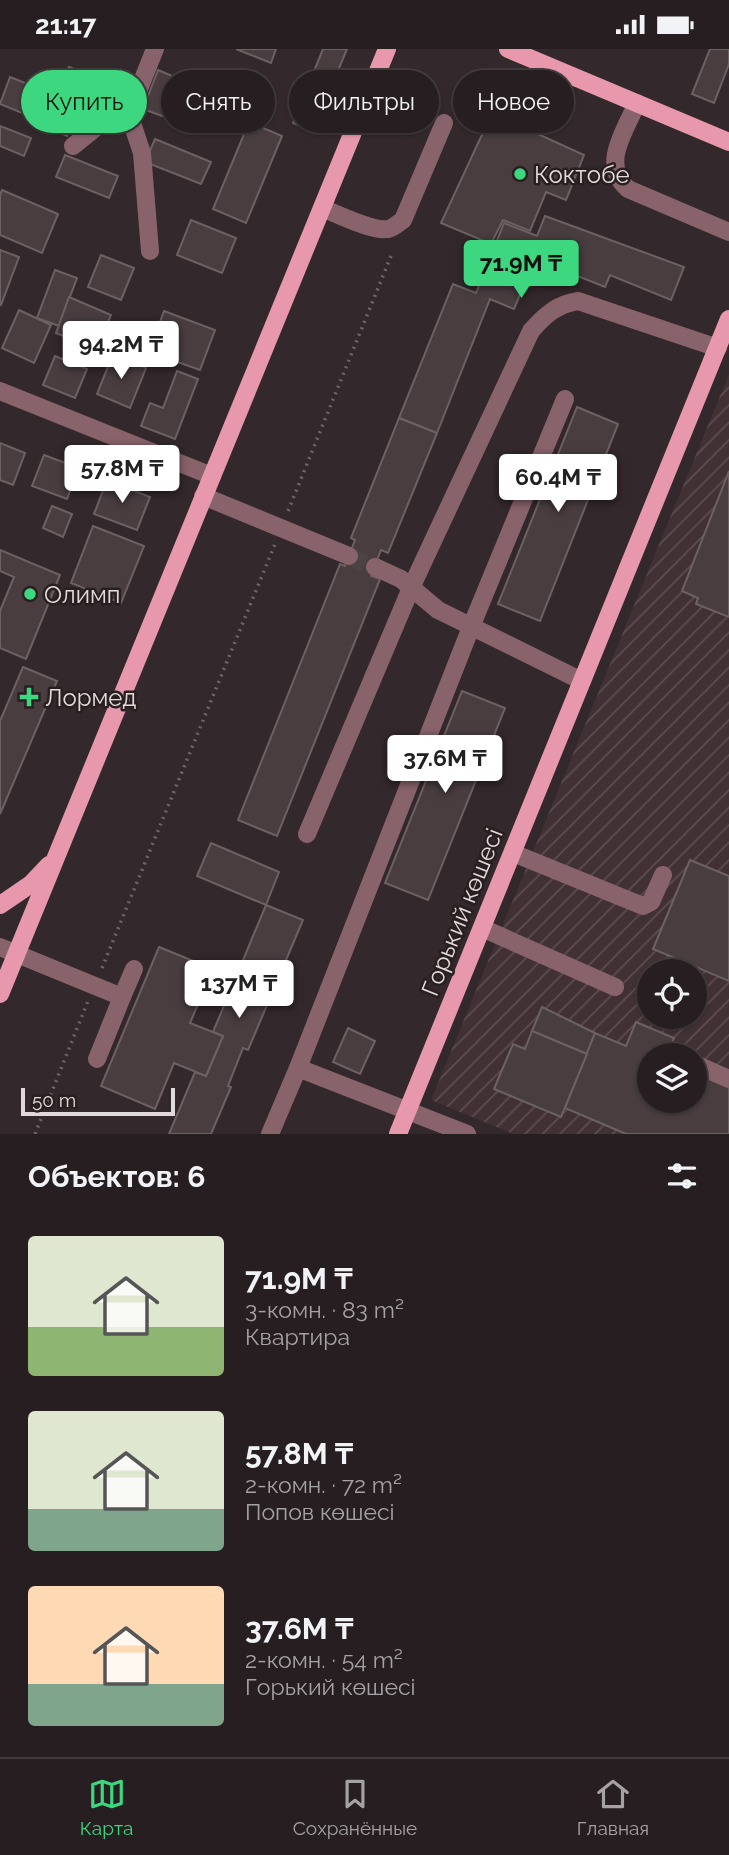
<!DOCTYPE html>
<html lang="ru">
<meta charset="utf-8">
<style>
body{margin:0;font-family:Raleway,sans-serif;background:#2e2729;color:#f1f3f6;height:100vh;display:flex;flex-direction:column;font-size:26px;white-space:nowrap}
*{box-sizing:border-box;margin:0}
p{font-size:23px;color:#a4a2a5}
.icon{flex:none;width:38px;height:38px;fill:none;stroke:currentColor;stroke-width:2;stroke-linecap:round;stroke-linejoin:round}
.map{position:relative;height:1085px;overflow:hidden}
.details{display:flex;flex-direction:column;background:#261e20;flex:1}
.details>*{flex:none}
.hud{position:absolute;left:21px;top:21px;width:688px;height:63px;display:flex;gap:14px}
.buttons{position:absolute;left:637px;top:910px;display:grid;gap:14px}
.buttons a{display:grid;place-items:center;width:70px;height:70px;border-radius:50%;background:#261e20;box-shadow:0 2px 5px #0004,0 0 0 2px #423c3e;font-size:35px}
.scale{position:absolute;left:21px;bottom:18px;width:154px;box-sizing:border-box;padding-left:7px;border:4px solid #e1dadb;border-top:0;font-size:19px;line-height:24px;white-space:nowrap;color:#e1dadb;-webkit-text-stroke:5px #291f21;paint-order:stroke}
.price{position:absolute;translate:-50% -60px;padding:0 16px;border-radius:7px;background:#fff;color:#222;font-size:23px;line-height:46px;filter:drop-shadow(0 2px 4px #0008)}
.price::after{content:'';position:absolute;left:50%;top:42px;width:21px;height:16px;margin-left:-10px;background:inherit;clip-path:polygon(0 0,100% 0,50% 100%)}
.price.on{background:#3cd77e;color:#111}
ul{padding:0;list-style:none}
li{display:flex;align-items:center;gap:21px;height:175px;padding:0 28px}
li span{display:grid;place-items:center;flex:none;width:196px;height:140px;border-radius:7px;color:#555}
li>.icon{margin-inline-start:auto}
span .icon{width:84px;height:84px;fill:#fffc;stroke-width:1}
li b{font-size:30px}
h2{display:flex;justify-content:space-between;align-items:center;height:84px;padding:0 28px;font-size:30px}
.chip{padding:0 24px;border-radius:32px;background:#261e20;box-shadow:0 2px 5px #0004,0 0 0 2px #423c3e;font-size:24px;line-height:63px}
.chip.on{background:#3cd77e;color:#111}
.status{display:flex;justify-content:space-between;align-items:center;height:49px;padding:0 35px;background:#261e20;direction:ltr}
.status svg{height:19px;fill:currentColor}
.dock{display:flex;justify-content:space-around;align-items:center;height:98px;border-top:2px solid #423c3e;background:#261e20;font-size:19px;color:#a4a2a5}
.dock a{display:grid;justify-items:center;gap:4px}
.dock .on{color:#3cd77e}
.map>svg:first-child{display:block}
.industrial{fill:url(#industrial-furrows);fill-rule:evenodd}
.building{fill:#493d40;stroke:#6d6163;stroke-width:2}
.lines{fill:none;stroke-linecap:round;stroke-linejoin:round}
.minor-tunnel{stroke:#4d4345;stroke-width:18;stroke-dasharray:18 9;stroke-linecap:butt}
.path{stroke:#6e6567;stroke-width:3.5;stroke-dasharray:2 5;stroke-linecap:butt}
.minor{stroke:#89636c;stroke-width:18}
.major{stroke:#e798ac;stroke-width:18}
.poi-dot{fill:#3cd77e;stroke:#291f21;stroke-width:2.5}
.labels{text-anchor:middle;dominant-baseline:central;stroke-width:5;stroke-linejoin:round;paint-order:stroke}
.poi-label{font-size:24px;fill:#e1dadb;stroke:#291f21;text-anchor:start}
.street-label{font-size:24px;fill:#e1dadb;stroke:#291f21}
</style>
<div class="status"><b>21:17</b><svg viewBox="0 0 49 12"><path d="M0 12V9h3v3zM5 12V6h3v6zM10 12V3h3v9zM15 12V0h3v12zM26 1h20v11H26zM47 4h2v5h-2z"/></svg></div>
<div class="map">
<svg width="729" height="1085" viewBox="0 0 729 1085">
<defs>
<pattern id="industrial-furrows" width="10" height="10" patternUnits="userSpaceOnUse" patternTransform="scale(1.75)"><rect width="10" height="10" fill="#413034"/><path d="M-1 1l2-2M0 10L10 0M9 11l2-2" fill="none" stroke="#5c4d51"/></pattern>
</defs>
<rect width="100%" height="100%" fill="#33282b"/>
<!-- industrial -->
<path class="industrial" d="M729 325V1085H513L431 1051ZM649 922H695V968H649ZM649 1006H695V1052H649Z"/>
<!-- building -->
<g class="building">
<polygon points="236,0 276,0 271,14"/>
<polygon points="323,0 347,0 313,82 293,74"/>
<polygon points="710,0 729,0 729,15 714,54 692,45"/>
<polygon points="69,18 91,27 67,87 45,77"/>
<polygon points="158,21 177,29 162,67 143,60"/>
<polygon points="10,28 33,37 22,64 0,55"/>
<polygon points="492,64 584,106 566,151 546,143 530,182 503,171 491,195 441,174"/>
<polygon points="249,73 282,87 246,174 213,160"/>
<polygon points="0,77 31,89 24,107 0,97"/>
<polygon points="155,90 211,113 201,135 145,113"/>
<polygon points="65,106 118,127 109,149 56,128"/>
<polygon points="2,141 58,165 42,204 0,186 0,146"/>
<polygon points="545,167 684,218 671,251 610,226 605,238 535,210 514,260 490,250 437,384 399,369 453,235 476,244 504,174 537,187"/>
<polygon points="191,171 236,189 222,224 177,206"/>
<polygon points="0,201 19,208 1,256 0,255"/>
<polygon points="101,206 134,219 121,251 88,238"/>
<polygon points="55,221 77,229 59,277 37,269"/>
<polygon points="69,248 111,266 96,301 56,284"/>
<polygon points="19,261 51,276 34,314 2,299"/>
<polygon points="164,262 215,281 200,321 149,303"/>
<polygon points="113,305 146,319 130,359 97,345"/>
<polygon points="55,307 87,320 75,349 43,336"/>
<polygon points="177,322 198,330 175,390 141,377 150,354 163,359"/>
<polygon points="577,358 618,375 540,572 498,555"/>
<polygon points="399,369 437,384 388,504 381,501 371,527 380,530 277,787 238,771 340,515 345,517 355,491 351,489"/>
<polygon points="0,394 25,404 13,436 0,431"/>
<polygon points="44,406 79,419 67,450 32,437"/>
<polygon points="729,422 729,568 696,555 698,549 682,542"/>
<polygon points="107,431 150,448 137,481 94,465"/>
<polygon points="52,457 72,465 63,488 43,479"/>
<polygon points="93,477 144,497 121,554 71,534"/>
<polygon points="0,501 60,526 26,610 0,599 0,562 14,528 0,522"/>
<polygon points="23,618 57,632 0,765 0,672"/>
<polygon points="462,642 505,659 428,851 385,834"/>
<polygon points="211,794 279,823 266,856 197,827"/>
<polygon points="690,811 729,827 729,932 653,900"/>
<polygon points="266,856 303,871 248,1001 243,999 228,1037 231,1038 211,1085 169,1085 195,1023 206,1027 223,987 213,983"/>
<polygon points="159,898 213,920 190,974 223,987 206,1027 174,1014 155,1060 101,1037"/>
<polygon points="542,958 595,984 587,1005 532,982"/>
<polygon points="636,973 674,989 667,1006 649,1006 649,1052 695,1052 695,1024 729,1038 729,1085 626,1085 565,1059 595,984 626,997"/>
<polygon points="348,979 375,992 360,1025 333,1013"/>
<polygon points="532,982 587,1005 561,1068 494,1040 513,995 525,1000"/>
</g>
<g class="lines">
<!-- minor-tunnel -->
<polyline class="minor-tunnel" points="349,507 375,518"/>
<!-- path -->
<g class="path">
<polyline points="288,462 391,207"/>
<polyline points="102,919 275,495"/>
<polyline points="35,1085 88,952"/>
</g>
<!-- minor -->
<g class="minor">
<path d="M637 54C625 82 600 116 628 140L729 183"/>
<polyline points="129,65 155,0"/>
<polyline points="73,97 104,72 129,65 142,104 150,202"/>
<path d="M322 159C337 165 373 183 388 180 394 179 398 174 403 171L444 74"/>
<polyline points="0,342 212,427"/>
<polyline points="203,447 349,507"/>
<polyline points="375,518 401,530 438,561 582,632"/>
<path d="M307 785 411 539 531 282C544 267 557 255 578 252L718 299"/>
<polyline points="513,804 643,857 651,853 663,826"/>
<polyline points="482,879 615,938"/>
<polyline points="0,898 122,948 134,920"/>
<polyline points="97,1010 122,948"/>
<polyline points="695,1015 729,1030"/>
<polyline points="298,1019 471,578 565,350"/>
<polyline points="270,1085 298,1019 467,1085"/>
</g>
<!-- major -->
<g class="major">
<polyline points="508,0 729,93"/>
<polyline points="0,856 31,835 49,816"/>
<polyline points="0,945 387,0"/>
<polyline points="398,1085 729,270"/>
</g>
</g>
<!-- markers -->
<g class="poi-dot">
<circle cx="520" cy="125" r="7"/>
<circle cx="30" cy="545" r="7"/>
<path d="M25.5 637.5h7v7h7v7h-7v7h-7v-7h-7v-7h7z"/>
</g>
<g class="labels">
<!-- poi labels -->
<g class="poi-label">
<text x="534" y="125">Коктобе</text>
<text x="44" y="545">Олимп</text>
<text x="45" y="648">Лормед</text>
</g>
<!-- street labels -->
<g class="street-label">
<text transform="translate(462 863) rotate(-68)">Горький көшесі</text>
</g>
</g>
</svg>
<div class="buttons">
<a><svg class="icon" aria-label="locate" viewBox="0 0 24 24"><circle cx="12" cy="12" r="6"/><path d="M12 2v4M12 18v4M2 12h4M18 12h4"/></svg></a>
<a><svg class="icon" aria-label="layers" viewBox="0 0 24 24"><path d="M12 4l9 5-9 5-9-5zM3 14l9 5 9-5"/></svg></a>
</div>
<div class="scale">50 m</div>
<b class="price on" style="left:521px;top:251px">71.9M ₸</b>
<b class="price" style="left:121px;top:332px">94.2M ₸</b>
<b class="price" style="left:122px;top:456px">57.8M ₸</b>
<b class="price" style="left:558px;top:465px">60.4M ₸</b>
<b class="price" style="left:445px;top:746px">37.6M ₸</b>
<b class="price" style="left:239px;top:971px">137M ₸</b>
<div class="hud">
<a class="chip on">Купить</a>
<a class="chip">Снять</a>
<a class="chip">Фильтры</a>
<a class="chip">Новое</a>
</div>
</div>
<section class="details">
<h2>Объектов: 6<svg class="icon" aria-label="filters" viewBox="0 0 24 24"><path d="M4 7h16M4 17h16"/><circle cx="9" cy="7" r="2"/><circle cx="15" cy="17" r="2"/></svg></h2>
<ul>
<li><span style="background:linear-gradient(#dfe7d0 65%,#8fb573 0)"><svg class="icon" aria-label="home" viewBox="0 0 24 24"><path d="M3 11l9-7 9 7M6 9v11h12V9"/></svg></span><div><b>71.9M ₸</b><p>3-комн. · 83 m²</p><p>Квартира</p></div></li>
<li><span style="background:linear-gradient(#dfe7d0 70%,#7fa58c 0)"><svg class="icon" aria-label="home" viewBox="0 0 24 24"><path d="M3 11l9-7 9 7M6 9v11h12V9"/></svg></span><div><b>57.8M ₸</b><p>2-комн. · 72 m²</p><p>Попов көшесі</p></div></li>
<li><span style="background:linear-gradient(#ffd9b3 70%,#7fa58c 0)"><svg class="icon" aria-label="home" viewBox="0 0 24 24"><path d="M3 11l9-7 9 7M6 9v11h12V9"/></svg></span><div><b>37.6M ₸</b><p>2-комн. · 54 m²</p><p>Горький көшесі</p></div></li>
</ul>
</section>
<nav class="dock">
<a class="on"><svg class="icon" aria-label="map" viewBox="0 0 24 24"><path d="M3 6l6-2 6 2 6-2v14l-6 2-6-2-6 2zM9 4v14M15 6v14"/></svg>Карта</a>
<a><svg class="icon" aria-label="saved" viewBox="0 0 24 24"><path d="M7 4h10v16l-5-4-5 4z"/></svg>Сохранённые</a>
<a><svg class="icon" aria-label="home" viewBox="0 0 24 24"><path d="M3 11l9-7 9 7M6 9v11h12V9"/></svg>Главная</a>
</nav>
